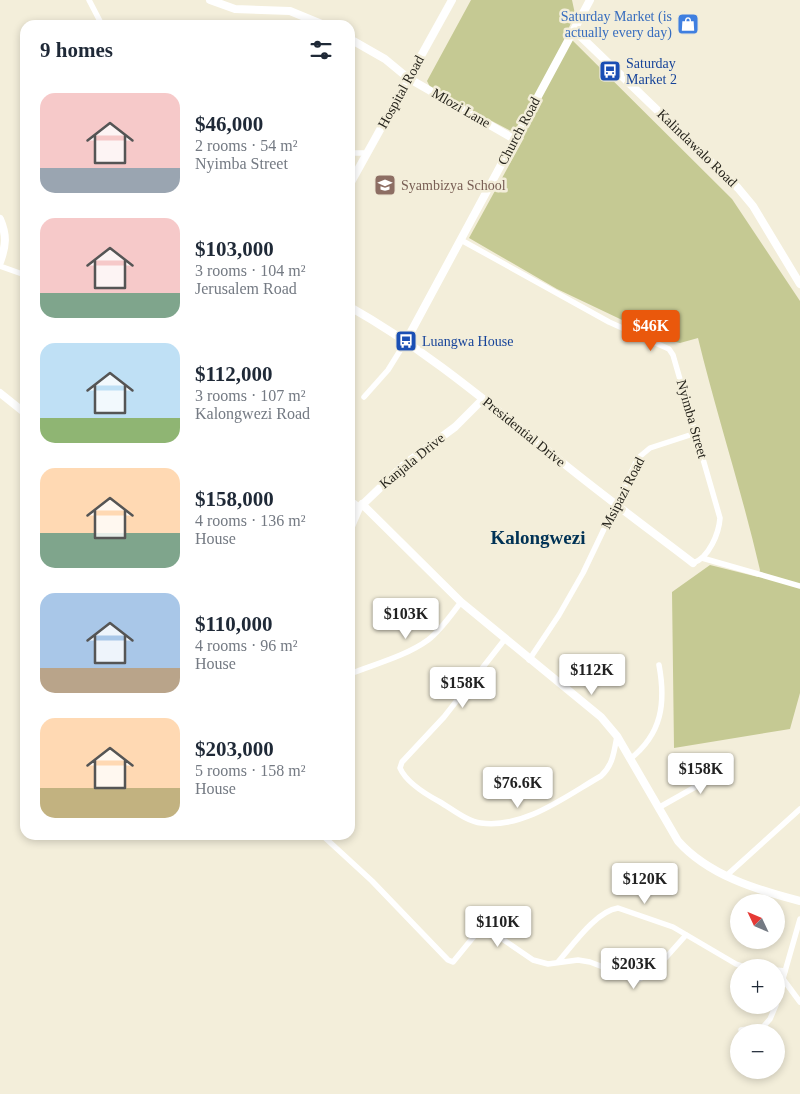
<!DOCTYPE html>
<meta charset="utf-8">
<style>
body{margin:0;font-family:"Times New Roman",serif;background:#f6f6f7;color:#1f2937;height:100vh;display:flex;flex-direction:column;font-size:19px;white-space:nowrap}
*{box-sizing:border-box;margin:0}
p{font-size:16px;color:#747a83}
.icon{flex:none;width:28px;height:28px;fill:none;stroke:currentColor;stroke-width:2;stroke-linecap:round;stroke-linejoin:round}
.map{position:relative;flex:1;overflow:hidden}
.panel{position:absolute;left:20px;top:20px;width:335px;height:820px;display:flex;flex-direction:column;background:#fff;border-radius:15px;box-shadow:0 2px 8px #0003}
.panel>*{flex:none}
.needle{width:32px;rotate:314deg}
.controls{position:absolute;left:730px;top:894px;display:grid;gap:10px}
.controls a{display:grid;place-items:center;width:55px;height:55px;border-radius:50%;background:#fff;box-shadow:0 2px 8px #0003;font-size:25px}
.price{position:absolute;translate:-50% -42px;padding:0 11px;border-radius:5px;background:#fff;color:#222;font-size:16px;line-height:32px;filter:drop-shadow(0 1px 2px #0008)}
.price::after{content:'';position:absolute;left:50%;top:30px;width:15px;height:11px;margin-left:-8px;background:inherit;clip-path:polygon(0 0,100% 0,50% 100%)}
.price.selected{background:#ea580c;color:#fff}
ul{padding:0;list-style:none}
li{display:flex;align-items:center;gap:15px;height:125px;padding:0 20px}
li span{display:grid;place-items:center;flex:none;width:140px;height:100px;border-radius:15px;color:#555}
li>.icon{margin-inline-start:auto}
span .icon{width:60px;height:60px;fill:#fffc;stroke-width:1}
li b{font-size:21px}
h2{display:flex;justify-content:space-between;align-items:center;height:60px;padding:0 20px;font-size:21px}
.map>svg:first-child{display:block}
.green{fill:#c5c993}
.lines{fill:none;stroke-linecap:round;stroke-linejoin:round}
.street{stroke:#fff;stroke-width:5.5}
.secondary{stroke:#fff;stroke-width:8}
.labels{text-anchor:middle;dominant-baseline:central;stroke-width:5;stroke-linejoin:round;paint-order:stroke}
.shop-label{font-size:14px;fill:#366cbe;stroke:#f3eeda;text-anchor:end}
.transit-label{font-size:14px;fill:#164399;stroke:#f3eeda;text-anchor:start}
.street-label{font-size:14px;fill:#27251d;stroke:#f3eeda}
.education-label{font-size:14px;fill:#785e54;stroke:#f3eeda;text-anchor:start}
.district-label{font-size:19px;font-weight:bold;fill:#003255;stroke:#f3eeda}
</style>
<div class="map">
<svg width="800" height="1094" viewBox="0 0 800 1094">
<rect width="100%" height="100%" fill="#f3eeda"/>
<!-- green -->
<path class="green" d="M471 0H572L575 14 566 34 732 199 800 301V693L790 729 674 748 672 592 710 565 758 577 760 570C742 492 717 416 698 338L680 343 660 338 557 289 469 238 524 138 431 89 427 81Z"/>
<g class="lines">
<!-- street -->
<g class="street">
<polyline points="89,0 102,25"/>
<polyline points="350,153 367,153"/>
<path d="M461 240 609 322 669 349 673 355 720 518C719 533 709 558 693 563"/>
<polyline points="0,266 25,275"/>
<polyline points="364,397 388,370 406,341"/>
<polyline points="702,558 800,586"/>
<path d="M505 639 444 717 402 762 400 768C406 782 427 795 440 802 452 809 468 822 481 823 524 829 566 796 601 776 613 765 614 752 617 736"/>
<polyline points="529,660 559,615 583,573 638,458 650,448 696,433"/>
<path d="M350 674C375 664 406 656 428 640 441 630 451 615 461 602"/>
<path d="M630 759C662 734 666 703 659 665"/>
<polyline points="658,808 697,786 731,760"/>
<polyline points="322,835 372,881 448,960 453,962 475,935 492,932 533,960 548,964 578,960 590,962 637,980 653,972 686,935"/>
<polyline points="726,876 800,809"/>
<path d="M558 962C572 946 596 911 618 908L673 927 736 964 748 968"/>
<polyline points="776,970 785,971"/>
<polyline points="783,979 800,1002"/>
<polyline points="776,1003 800,919"/>
<polyline points="741,1030 763,1027 770,1019 776,1005"/>
</g>
<!-- secondary -->
<g class="secondary">
<polyline points="210,0 235,9 290,11 324,25"/>
<polyline points="574,30 738,188 753,206 800,284"/>
<polyline points="350,39 385,59 408,78 514,139"/>
<polyline points="350,184 452,0"/>
<path d="M0 219C7 235 6 246 0 262"/>
<path d="M350 307C423 348 487 402 552 454 598 492 646 527 693 563"/>
<polyline points="406,341 590,0"/>
<polyline points="0,393 25,413"/>
<polyline points="350,501 359,508"/>
<path d="M362 504 461 602 601 717 617 736 678 841C708 875 757 890 800 901"/>
<polyline points="350,529 359,508 405,464 455,427 483,399"/>
</g>
</g>
<!-- icons -->
<defs>
<g id="shop-square" transform="scale(1.125)"><rect x="-9" y="-9" width="18" height="18" rx="4" fill="#3f7fe0" stroke="#f3eeda"/><path d="M-5-2.5h2.3a2.7 3.5 0 0 1 5.4 0H5L5.5 6h-11ZM-1.5-2.5h3a1.5 2.3 0 0 0-3 0Z" fill="#fff"/></g>
<g id="bus-square" transform="scale(1.125)"><rect x="-9" y="-9" width="18" height="18" rx="4" fill="#1a4fb4" stroke="#f3eeda"/><path d="M-5-6H5V4H4V6H2V4H-2V6H-4V4H-5ZM-3.5-4V0h7V-4ZM-3.5 1.2v1.5H-2V1.2ZM2 1.2v1.5H3.5V1.2Z" fill="#fff"/></g>
<g id="school-square" transform="scale(1.125)"><rect x="-9" y="-9" width="18" height="18" rx="4" fill="#8d6e63" stroke="#f3eeda"/><path d="M0-5L7-2L0 1L-7-2ZM-4 1L0 2.5L4 1V4Q0 6-4 4Z" fill="#fff"/></g>
</defs>
<g fill-rule="evenodd">
<use href="#shop-square" x="688" y="24"/>
<use href="#bus-square" x="610" y="71"/>
<use href="#school-square" x="385" y="185"/>
<use href="#bus-square" x="406" y="341"/>
</g>
<g class="labels">
<!-- shop labels -->
<g class="shop-label">
<text x="672" y="16">Saturday Market (is<tspan x="672" dy="16">actually every day)</tspan></text>
</g>
<!-- transit labels -->
<g class="transit-label">
<text x="626" y="63">Saturday<tspan x="626" dy="16">Market 2</tspan></text>
<text x="422" y="341">Luangwa House</text>
</g>
<!-- street labels -->
<g class="street-label">
<text transform="translate(401 92) rotate(-61)">Hospital Road</text>
<text transform="translate(461 108) rotate(30)">Mlozi Lane</text>
<text transform="translate(519 131) rotate(-62)">Church Road</text>
<text transform="translate(697 148) rotate(44)">Kalindawalo Road</text>
<text transform="translate(692 419) rotate(74)">Nyimba Street</text>
<text transform="translate(524 432) rotate(39)">Presidential Drive</text>
<text transform="translate(412 461) rotate(-39)">Kanjala Drive</text>
<text transform="translate(623 493) rotate(-63)">Msipazi Road</text>
</g>
<!-- education labels -->
<g class="education-label">
<text x="401" y="185">Syambizya School</text>
</g>
<!-- district labels -->
<g class="district-label">
<text x="538" y="537">Kalongwezi</text>
</g>
</g>
</svg>
<div class="controls">
<a><svg class="needle" viewBox="-14 -14 28 28"><path d="M0-13l5 13h-10z" fill="#e53935"/><path d="M0 13l5-13h-10z" fill="#747a83"/></svg></a>
<a>+</a>
<a>−</a>
</div>
<b class="price selected" style="left:651px;top:352px">$46K</b>
<b class="price" style="left:406px;top:640px">$103K</b>
<b class="price" style="left:592px;top:696px">$112K</b>
<b class="price" style="left:463px;top:709px">$158K</b>
<b class="price" style="left:701px;top:795px">$158K</b>
<b class="price" style="left:518px;top:809px">$76.6K</b>
<b class="price" style="left:645px;top:905px">$120K</b>
<b class="price" style="left:498px;top:948px">$110K</b>
<b class="price" style="left:634px;top:990px">$203K</b>
<section class="panel">
<h2>9 homes<svg class="icon" aria-label="filters" viewBox="0 0 24 24"><path d="M4 7h16M4 17h16"/><circle cx="9" cy="7" r="2"/><circle cx="15" cy="17" r="2"/></svg></h2>
<ul>
<li><span style="background:linear-gradient(#f6c9c9 75%,#9aa5b1 0)"><svg class="icon" aria-label="home" viewBox="0 0 24 24"><path d="M3 11l9-7 9 7M6 9v11h12V9"/></svg></span><div><b>$46,000</b><p>2 rooms · 54 m²</p><p>Nyimba Street</p></div></li>
<li><span style="background:linear-gradient(#f6c9c9 75%,#7fa58c 0)"><svg class="icon" aria-label="home" viewBox="0 0 24 24"><path d="M3 11l9-7 9 7M6 9v11h12V9"/></svg></span><div><b>$103,000</b><p>3 rooms · 104 m²</p><p>Jerusalem Road</p></div></li>
<li><span style="background:linear-gradient(#bfe0f5 75%,#8fb573 0)"><svg class="icon" aria-label="home" viewBox="0 0 24 24"><path d="M3 11l9-7 9 7M6 9v11h12V9"/></svg></span><div><b>$112,000</b><p>3 rooms · 107 m²</p><p>Kalongwezi Road</p></div></li>
<li><span style="background:linear-gradient(#ffd9b3 65%,#7fa58c 0)"><svg class="icon" aria-label="home" viewBox="0 0 24 24"><path d="M3 11l9-7 9 7M6 9v11h12V9"/></svg></span><div><b>$158,000</b><p>4 rooms · 136 m²</p><p>House</p></div></li>
<li><span style="background:linear-gradient(#a9c7e8 75%,#b9a48a 0)"><svg class="icon" aria-label="home" viewBox="0 0 24 24"><path d="M3 11l9-7 9 7M6 9v11h12V9"/></svg></span><div><b>$110,000</b><p>4 rooms · 96 m²</p><p>House</p></div></li>
<li><span style="background:linear-gradient(#ffd9b3 70%,#c2b280 0)"><svg class="icon" aria-label="home" viewBox="0 0 24 24"><path d="M3 11l9-7 9 7M6 9v11h12V9"/></svg></span><div><b>$203,000</b><p>5 rooms · 158 m²</p><p>House</p></div></li>
</ul>
</section>
</div>
